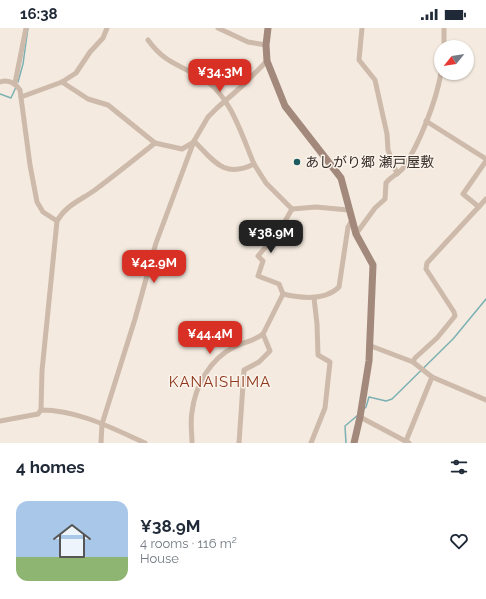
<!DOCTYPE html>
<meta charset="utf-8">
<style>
body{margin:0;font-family:Raleway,"Noto Sans JP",sans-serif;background:#f6f6f7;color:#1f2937;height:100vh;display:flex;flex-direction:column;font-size:15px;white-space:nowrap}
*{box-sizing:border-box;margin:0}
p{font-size:13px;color:#747a83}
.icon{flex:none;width:22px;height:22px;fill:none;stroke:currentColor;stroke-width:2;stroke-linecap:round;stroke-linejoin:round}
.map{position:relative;height:415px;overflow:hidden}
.sheet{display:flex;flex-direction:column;background:#fff;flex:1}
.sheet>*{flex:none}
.needle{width:26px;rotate:240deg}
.controls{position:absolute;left:434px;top:12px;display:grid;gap:8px}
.controls a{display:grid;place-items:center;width:40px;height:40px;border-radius:50%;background:#fff;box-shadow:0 1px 3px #0004;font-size:20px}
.price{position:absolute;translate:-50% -34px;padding:0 9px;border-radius:8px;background:#d93025;color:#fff;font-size:13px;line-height:26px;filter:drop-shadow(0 1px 2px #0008)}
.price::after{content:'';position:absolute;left:50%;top:24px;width:12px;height:9px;margin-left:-6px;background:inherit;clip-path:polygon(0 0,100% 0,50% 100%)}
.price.selected{background:#222;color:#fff}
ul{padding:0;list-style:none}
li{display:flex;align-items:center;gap:12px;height:100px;padding:0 16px}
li+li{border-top:1px solid #e0e1e3}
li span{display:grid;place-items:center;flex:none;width:112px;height:80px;border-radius:12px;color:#555}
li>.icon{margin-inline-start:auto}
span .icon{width:48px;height:48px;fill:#fffc;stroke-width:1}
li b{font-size:17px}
h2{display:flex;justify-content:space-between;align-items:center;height:48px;padding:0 16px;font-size:17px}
.status{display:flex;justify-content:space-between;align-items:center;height:28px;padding:0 20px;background:#fff;direction:ltr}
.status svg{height:11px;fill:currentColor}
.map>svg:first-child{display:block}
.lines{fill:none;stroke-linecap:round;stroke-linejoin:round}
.stream{stroke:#7cb1b4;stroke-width:1.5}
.minor{stroke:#cebaaa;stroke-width:5}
.secondary{stroke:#a2897b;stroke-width:7}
.poi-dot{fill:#1c5b60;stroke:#fbf4ec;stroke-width:1.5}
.labels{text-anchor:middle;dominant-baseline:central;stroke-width:3;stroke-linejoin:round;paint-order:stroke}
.poi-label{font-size:14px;fill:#3b2f2a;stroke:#fbf4ec;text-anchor:start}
.neighbourhood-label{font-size:15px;letter-spacing:1px;fill:#8f381e;stroke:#fbf4ec}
</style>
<div class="status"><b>16:38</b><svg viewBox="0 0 49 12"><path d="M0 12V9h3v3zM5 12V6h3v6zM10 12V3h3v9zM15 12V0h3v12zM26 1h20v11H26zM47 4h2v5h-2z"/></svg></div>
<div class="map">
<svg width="486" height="415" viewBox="0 0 486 415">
<rect width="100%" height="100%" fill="#f4eadf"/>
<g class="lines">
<!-- stream -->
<g class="stream">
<polyline points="18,54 23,36 28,0"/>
<polyline points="0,66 11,70 16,59"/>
<polyline points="363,382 366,379 369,369 386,373 392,371 453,311 486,271"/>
<polyline points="346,415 345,398 358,387"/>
</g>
<!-- minor -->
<g class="minor">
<polyline points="218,0 248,14 266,17"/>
<polyline points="362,0 359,32 375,52 387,106 388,122 397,146"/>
<polyline points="444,0 444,19"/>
<path d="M148 12C166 37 182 37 205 52 231 69 242 108 254 136"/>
<path d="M0 54C9 51 15 55 20 62L30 137 37 174 43 184 57 193"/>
<polyline points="62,54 88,71 108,77 155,115 182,121 194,114"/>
<polyline points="15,55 26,0"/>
<polyline points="21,69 62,54 76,45 90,24 103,10 107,0"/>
<polyline points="426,93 486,131"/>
<path d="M194 113C214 133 224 151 254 136L266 155 292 181 316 179 348 182"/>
<polyline points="479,179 463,166 486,133"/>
<path d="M356 206 375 180 385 171 386 155C391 148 399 146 404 139 420 114 436 74 441 45"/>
<path d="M283 266C300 270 325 273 339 259L348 199 351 194"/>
<polyline points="371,318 413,334 432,349 486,372"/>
<polyline points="413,334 415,330 437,310 455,288 454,284 426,241 427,235 486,171"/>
<path d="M41 382 42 343 57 193C66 177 81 172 95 162 115 147 135 131 155 115"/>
<polyline points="360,389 409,415"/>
<path d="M0 393 38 386 41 382C78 382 112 400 145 415"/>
<polyline points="406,413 432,349"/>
<polyline points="101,415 102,396 135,291 156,215 194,113 208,89 217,80 241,59 267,33"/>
<path d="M192 415C192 405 190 394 192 384 195 358 210 331 234 319 244 314 254 313 263 306L283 266 279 256 258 248 263 233 258 228 280 202 292 181"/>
<polyline points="239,415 244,342 259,334 270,323 263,306"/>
<polyline points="311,415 325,380 330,334 318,327 317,296 314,270"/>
</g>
<!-- secondary -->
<polyline class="secondary" points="268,0 266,17 267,33 285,78 341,150 356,206 373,237 369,333 360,389 354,415"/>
</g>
<!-- markers -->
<circle class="poi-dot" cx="297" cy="134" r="4"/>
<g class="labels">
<!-- poi labels -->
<g class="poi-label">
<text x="305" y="134">あしがり郷 瀬戸屋敷</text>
</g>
<!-- neighbourhood labels -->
<g class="neighbourhood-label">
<text x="220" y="354">KANAISHIMA</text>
</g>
</g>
</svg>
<div class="controls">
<a><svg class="needle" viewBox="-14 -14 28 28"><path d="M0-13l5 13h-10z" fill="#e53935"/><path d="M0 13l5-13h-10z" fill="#747a83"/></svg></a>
</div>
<b class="price" style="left:220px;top:65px">¥34.3M</b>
<b class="price selected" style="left:271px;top:226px">¥38.9M</b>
<b class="price" style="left:154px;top:256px">¥42.9M</b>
<b class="price" style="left:210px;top:327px">¥44.4M</b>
</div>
<section class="sheet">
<h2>4 homes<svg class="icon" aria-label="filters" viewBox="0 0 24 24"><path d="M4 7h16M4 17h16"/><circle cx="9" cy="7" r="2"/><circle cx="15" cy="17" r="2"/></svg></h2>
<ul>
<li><span style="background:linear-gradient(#a9c7e8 70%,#8fb573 0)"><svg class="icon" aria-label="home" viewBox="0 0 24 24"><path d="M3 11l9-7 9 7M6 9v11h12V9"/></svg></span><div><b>¥38.9M</b><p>4 rooms · 116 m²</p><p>House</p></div><svg class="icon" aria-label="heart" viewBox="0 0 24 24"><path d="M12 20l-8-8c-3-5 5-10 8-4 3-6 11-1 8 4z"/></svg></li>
</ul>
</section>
